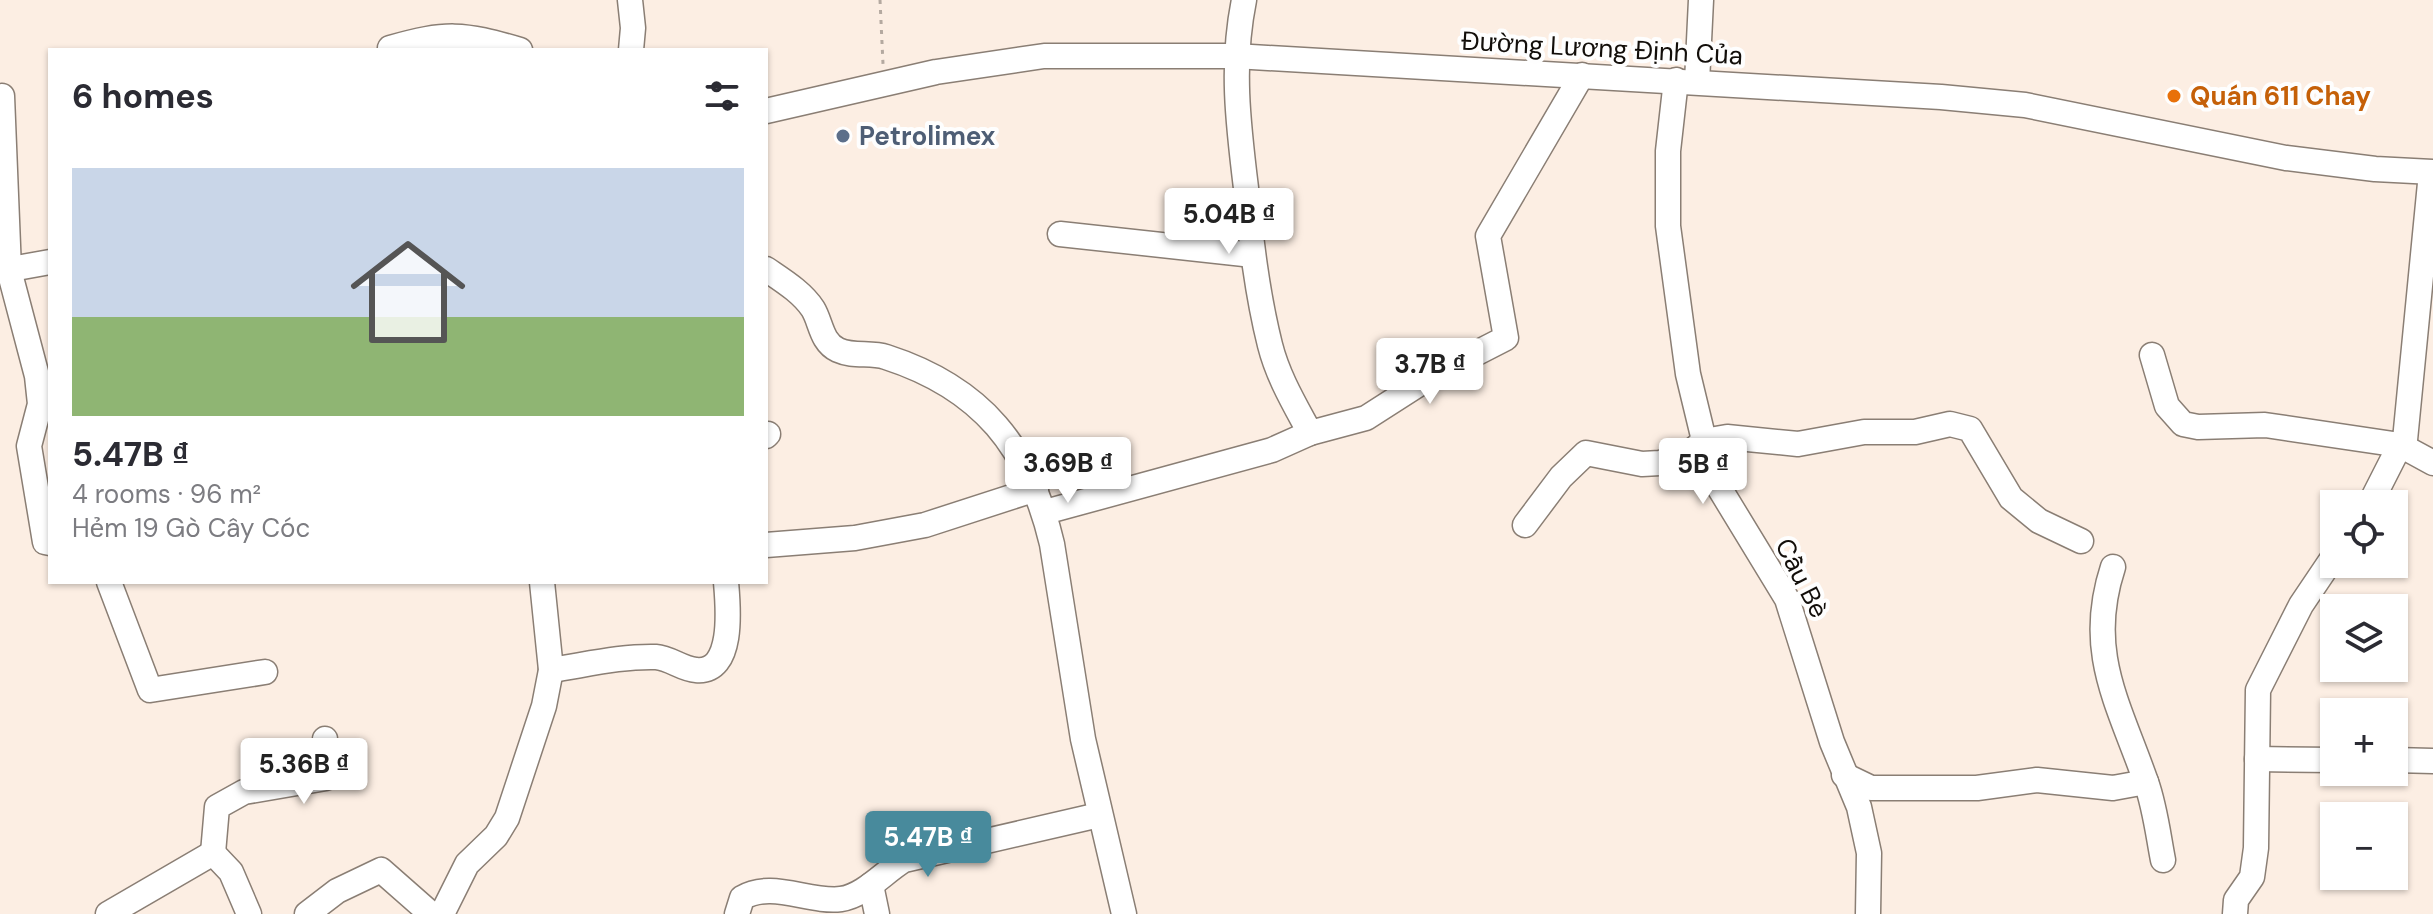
<!DOCTYPE html>
<meta charset="utf-8">
<style>
body{margin:0;font-family:"DM Sans",sans-serif;background:#f7f7f7;color:#2b2b33;height:100vh;display:flex;flex-direction:column;font-size:30px;white-space:nowrap}
*{box-sizing:border-box;margin:0}
p{font-size:26px;color:#7c7c81}
.icon{flex:none;width:44px;height:44px;fill:none;stroke:currentColor;stroke-width:2;stroke-linecap:round;stroke-linejoin:round}
.map{position:relative;flex:1;overflow:hidden}
.drawer{position:absolute;left:48px;top:48px;width:720px;height:536px;display:flex;flex-direction:column;background:#fff;border-radius:0px;box-shadow:0 2px 6px #0004}
.drawer>*{flex:none}
.fabs{position:absolute;left:2320px;top:490px;display:grid;gap:16px}
.fabs a{display:grid;place-items:center;width:88px;height:88px;border-radius:0px;background:#fff;box-shadow:0 2px 6px #0004;font-size:40px}
.price{position:absolute;translate:-50% -68px;padding:0 18px;border-radius:8px;background:#fff;color:#222;font-size:26px;line-height:52px;filter:drop-shadow(0 2px 4px #0008)}
.price::after{content:'';position:absolute;left:50%;top:48px;width:24px;height:18px;margin-left:-12px;background:inherit;clip-path:polygon(0 0,100% 0,50% 100%)}
.price.active{background:#488a9c;color:#fff}
ul{padding:0;list-style:none}
li{display:grid;align-content:center;gap:16px;height:424px;padding:0 24px}
li+li{border-top:2px solid #e1e1e2}
li span{display:grid;place-items:center;height:248px;border-radius:0px;color:#555}
li>.icon{margin-inline-start:auto}
span .icon{width:144px;height:144px;fill:#fffc;stroke-width:1}
li b{font-size:34px}
h2{display:flex;justify-content:space-between;align-items:center;height:96px;padding:0 24px;font-size:34px}
.map>svg:first-child{display:block}
.lines{fill:none;stroke-linecap:round;stroke-linejoin:round}
.minor-casing{stroke:#8a7e74;stroke-width:27}
.path{stroke:#b4a9a0;stroke-width:3;stroke-dasharray:4 6;stroke-linecap:butt}
.minor{stroke:#fff;stroke-width:24}
.food-dot{fill:#e8710a;stroke:#fefefe;stroke-width:3}
.service-dot{fill:#5c6f8a;stroke:#fefefe;stroke-width:3}
.labels{text-anchor:middle;dominant-baseline:central;stroke-width:8;stroke-linejoin:round;paint-order:stroke}
.street-label{font-size:26px;fill:#120e0a;stroke:#fefefe}
.food-label{font-size:26px;font-weight:bold;fill:#c56008;stroke:#fefefe;text-anchor:start}
.service-label{font-size:26px;font-weight:bold;fill:#4e5e75;stroke:#fefefe;text-anchor:start}
</style>
<div class="map">
<svg width="2433" height="914" viewBox="0 0 2433 914">
<rect width="100%" height="100%" fill="#fceee3"/>
<g class="lines">
<!-- minor casing -->
<g class="minor-casing">
<g id="minor">
<polyline points="630,0 633,28 631,50"/>
<path d="M1244 0C1231 64 1238 123 1246 188 1251 240 1257 293 1270 345 1278 377 1295 405 1310 433"/>
<path d="M390 48C447 32 462 33 520 50"/>
<polyline points="1676,80 1668,151 1668,226 1688,374 1709,461 1720,489 1787,599 1832,742 1859,807 1869,853 1868,914"/>
<polyline points="1697,82 1701,0"/>
<polyline points="2,96 9,270 37,376 40,404 29,446 45,542 50,543"/>
<polyline points="766,111 936,72 1044,56 1235,56 1941,97 2025,105 2286,158 2375,169 2433,172"/>
<polyline points="1060,234 1253,255"/>
<path d="M766 269C782 280 802 292 813 309 821 322 821 342 838 350 853 357 871 352 886 357 982 388 1029 447 1052 544L1083 739 1124 914"/>
<polyline points="0,271 50,262"/>
<polyline points="2152,355 2167,406 2183,424 2198,427 2265,425 2400,445 2405,440 2431,173"/>
<polyline points="766,436 768,434"/>
<polyline points="2370,504 2400,445 2433,463"/>
<polyline points="1045,512 1272,450 1310,433 1366,418 1430,377 1506,338 1488,236 1582,75"/>
<polyline points="1525,525 1561,477 1586,453 1642,464 1660,463 1689,453 1704,441 1727,437 1798,444 1864,432 1915,432 1950,424 1970,429 2011,498 2039,521 2081,541"/>
<polyline points="766,545 855,538 925,525 1036,489"/>
<path d="M2113 567C2085 652 2119 704 2146 782 2155 807 2158 834 2163 860"/>
<polyline points="109,582 150,690 265,672"/>
<path d="M551 670C585 665 621 656 656 657 670 658 682 669 696 670 735 674 728 605 726 582"/>
<polyline points="2257,759 2334,760"/>
<polyline points="2394,760 2433,761"/>
<polyline points="1844,775 1871,788 1977,788 2037,780 2113,788 2146,782"/>
<polyline points="213,853 217,807 244,792 326,778 325,739"/>
<polyline points="871,885 877,914"/>
<polyline points="108,914 213,853 231,872 249,914"/>
<polyline points="307,914 337,891 381,870 431,914"/>
<polyline points="442,914 467,864 496,836 507,818 544,706 551,670 542,582"/>
<path d="M737 914 742 898C771 880 809 903 841 899 864 896 884 872 904 860L1099 815"/>
<polyline points="2235,914 2236,900 2252,877 2256,848 2258,690 2301,605 2334,556"/>
</g>
</g>
<!-- path -->
<polyline class="path" points="880,0 883,64"/>
<!-- minor -->
<use href="#minor" class="minor"/>
</g>
<!-- markers -->
<circle class="food-dot" cx="2174" cy="96" r="8"/>
<circle class="service-dot" cx="843" cy="136" r="8"/>
<g class="labels">
<!-- street labels -->
<g class="street-label">
<text transform="translate(1602 48) rotate(3)">Đường Lương Định Của</text>
<text transform="translate(1802 578) rotate(63)">Cầu Bè</text>
</g>
<!-- food labels -->
<g class="food-label">
<text x="2190" y="96">Quán 611 Chay</text>
</g>
<!-- service labels -->
<g class="service-label">
<text x="859" y="136">Petrolimex</text>
</g>
</g>
</svg>
<div class="fabs">
<a><svg class="icon" aria-label="locate" viewBox="0 0 24 24"><circle cx="12" cy="12" r="6"/><path d="M12 2v4M12 18v4M2 12h4M18 12h4"/></svg></a>
<a><svg class="icon" aria-label="layers" viewBox="0 0 24 24"><path d="M12 4l9 5-9 5-9-5zM3 14l9 5 9-5"/></svg></a>
<a>+</a>
<a>−</a>
</div>
<b class="price" style="left:1229px;top:256px">5.04B ₫</b>
<b class="price" style="left:1430px;top:406px">3.7B ₫</b>
<b class="price" style="left:1068px;top:505px">3.69B ₫</b>
<b class="price" style="left:1703px;top:506px">5B ₫</b>
<b class="price" style="left:304px;top:806px">5.36B ₫</b>
<b class="price active" style="left:928px;top:879px">5.47B ₫</b>
<section class="drawer">
<h2>6 homes<svg class="icon" aria-label="filters" viewBox="0 0 24 24"><path d="M4 7h16M4 17h16"/><circle cx="9" cy="7" r="2"/><circle cx="15" cy="17" r="2"/></svg></h2>
<ul>
<li><span style="background:linear-gradient(#c9d6e8 60%,#8fb573 0)"><svg class="icon" aria-label="home" viewBox="0 0 24 24"><path d="M3 11l9-7 9 7M6 9v11h12V9"/></svg></span><div><b>5.47B ₫</b><p>4 rooms · 96 m²</p><p>Hẻm 19 Gò Cây Cóc</p></div></li>
</ul>
</section>
</div>
